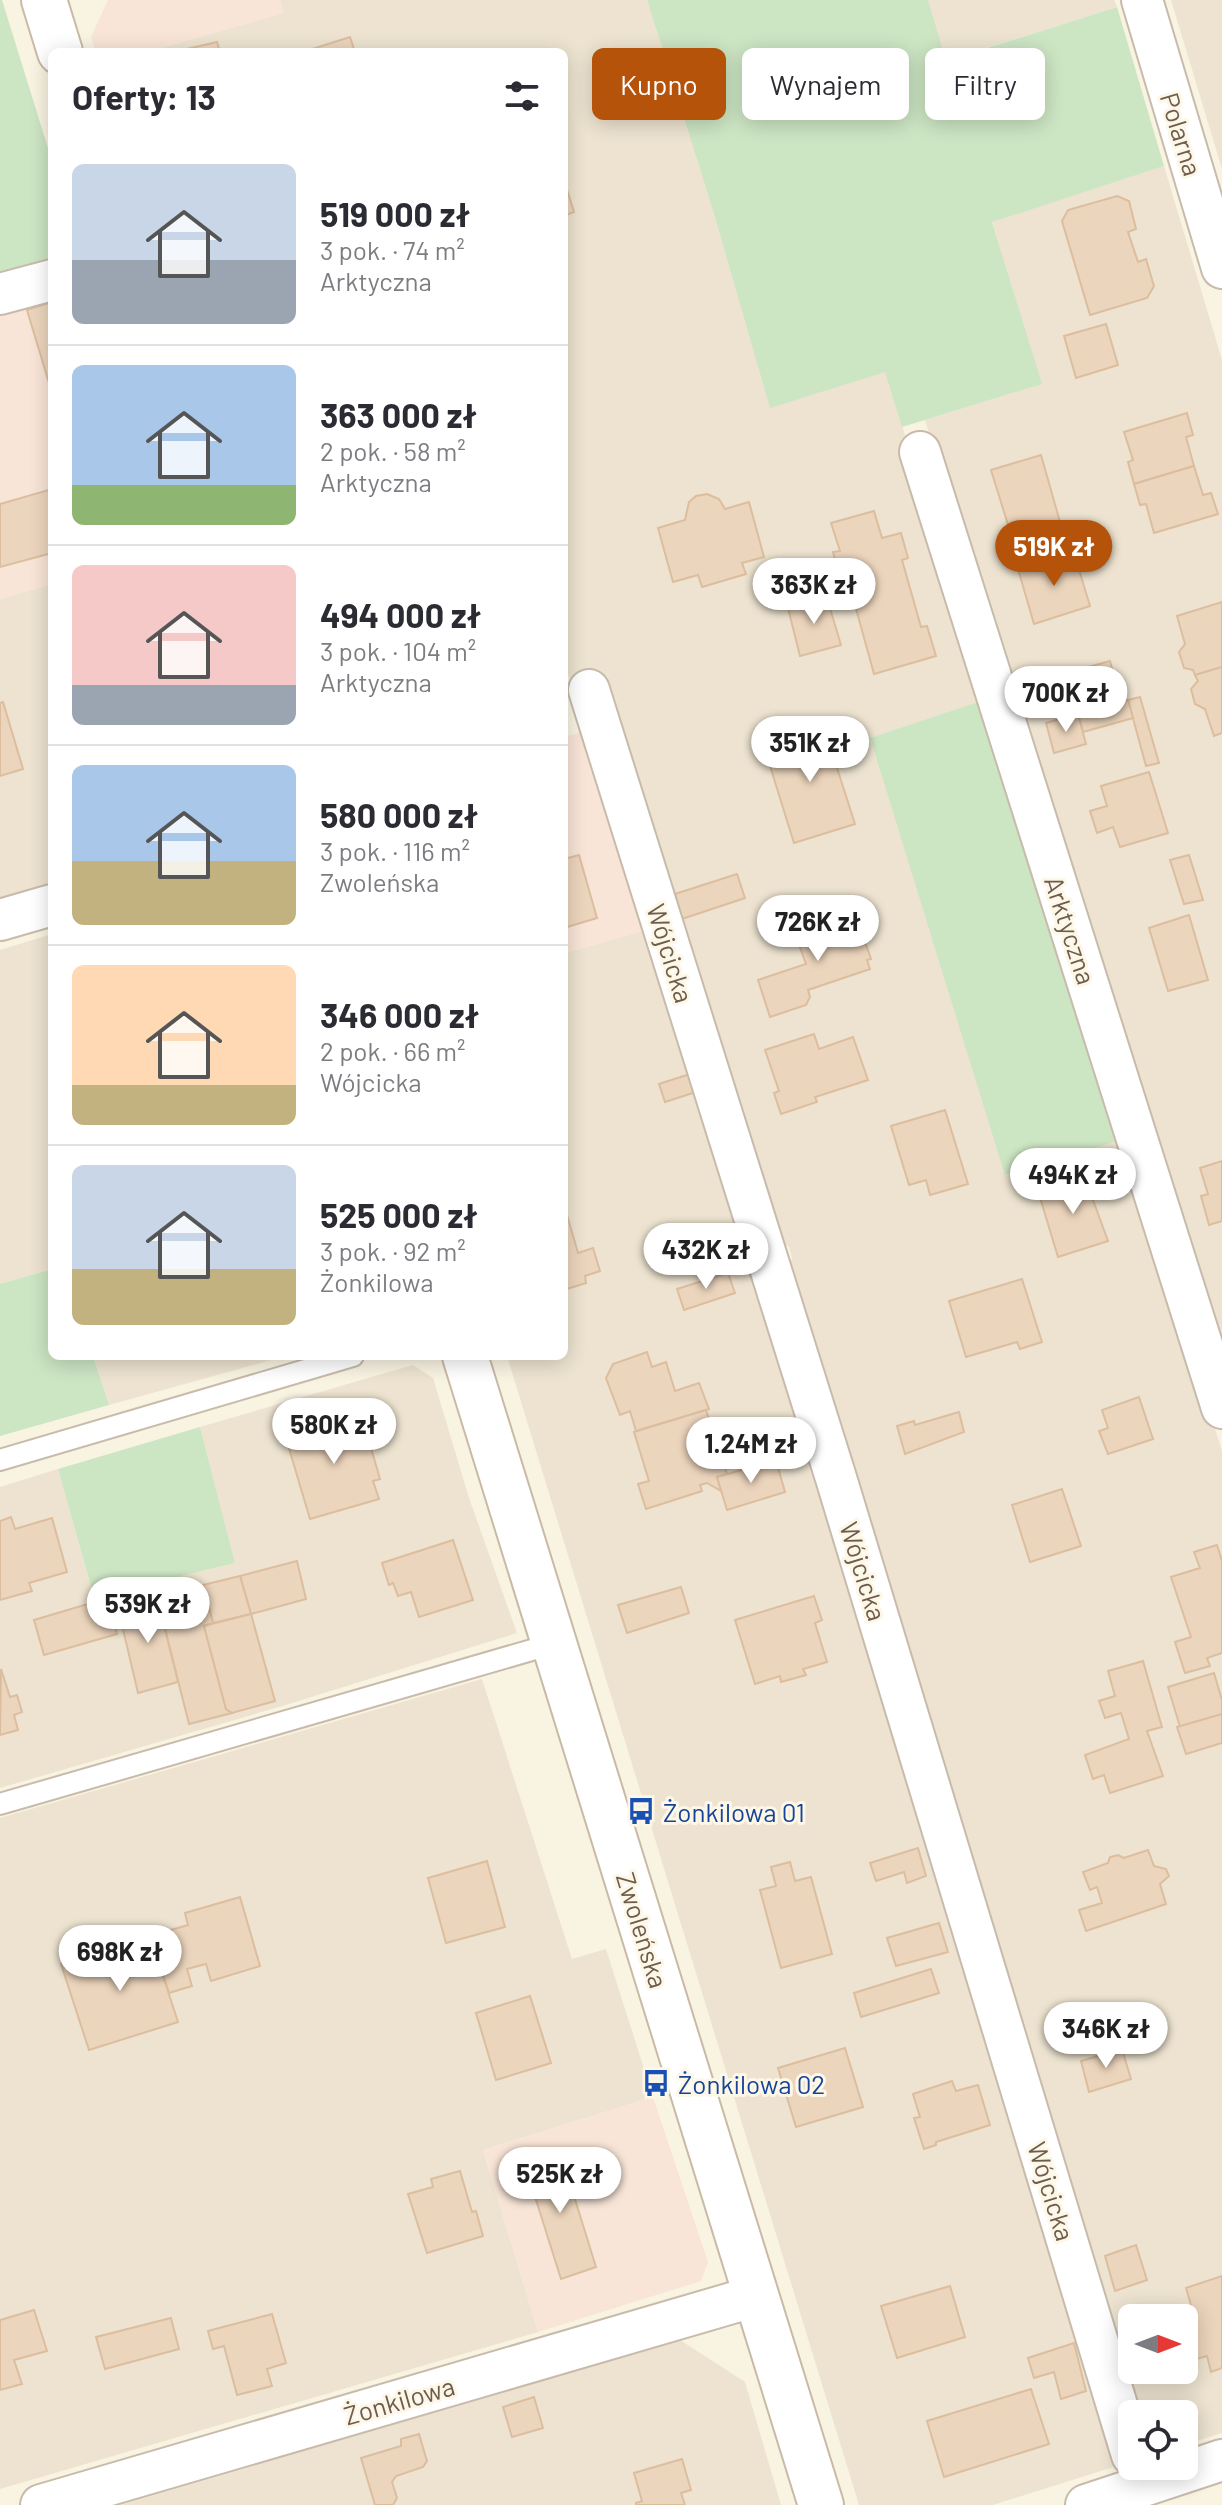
<!DOCTYPE html>
<html lang="pl">
<meta charset="utf-8">
<style>
body{margin:0;font-family:Barlow,sans-serif;background:#f2f2f3;color:#2b2b33;height:100vh;display:flex;flex-direction:column;font-size:30px;white-space:nowrap}
*{box-sizing:border-box;margin:0}
p{font-size:26px;color:#7c7c81}
.icon{flex:none;width:44px;height:44px;fill:none;stroke:currentColor;stroke-width:2;stroke-linecap:round;stroke-linejoin:round}
.map{position:relative;flex:1;overflow:hidden}
.panel{position:absolute;left:48px;top:48px;width:520px;height:1312px;display:flex;flex-direction:column;background:#fff;border-radius:12px;box-shadow:0 4px 20px #0003}
.panel>*{flex:none}
.banner{position:absolute;left:592px;top:48px;width:510px;height:72px;display:flex;gap:16px}
.needle{width:52px;rotate:90deg}
.buttons{position:absolute;left:1118px;top:2304px;display:grid;gap:16px}
.buttons a{display:grid;place-items:center;width:80px;height:80px;border-radius:12px;background:#fff;box-shadow:0 4px 20px #0003;font-size:40px}
.price{position:absolute;translate:-50% -68px;padding:0 18px;border-radius:28px;background:#fff;color:#222;font-size:26px;line-height:52px;filter:drop-shadow(0 2px 4px #0008)}
.price::after{content:'';position:absolute;left:50%;top:48px;width:24px;height:18px;margin-left:-12px;background:inherit;clip-path:polygon(0 0,100% 0,50% 100%)}
.price.on{background:#b45309;color:#fff}
ul{padding:0;list-style:none}
li{display:flex;align-items:center;gap:24px;height:200px;padding:0 24px}
li+li{border-top:2px solid #e1e1e2}
li span{display:grid;place-items:center;flex:none;width:224px;height:160px;border-radius:12px;color:#555}
li>.icon{margin-inline-start:auto}
span .icon{width:96px;height:96px;fill:#fffc;stroke-width:1}
li b{font-size:34px}
h2{display:flex;justify-content:space-between;align-items:center;height:96px;padding:0 24px;font-size:34px}
.tag{padding:0 28px;border-radius:12px;background:#fff;box-shadow:0 4px 20px #0003;font-size:28px;line-height:72px}
.tag.on{background:#b45309;color:#fff}
.map>svg:first-child{display:block}
.residential{fill:#ede3d0;fill-rule:evenodd}
.commercial{fill:#f8e5d7}
.green{fill:#cce5c3}
.building{fill:#ecd5bd;stroke:#dcbe9f;stroke-width:2}
.lines{fill:none;stroke-linecap:round;stroke-linejoin:round}
.lane-casing{stroke:#c8bbab;stroke-width:24}
.street-casing{stroke:#c8bbab;stroke-width:44}
.secondary-casing{stroke:#c9baa6;stroke-width:48}
.lane{stroke:#fff;stroke-width:20}
.street{stroke:#fff;stroke-width:40}
.secondary{stroke:#fff;stroke-width:44}
.labels{text-anchor:middle;dominant-baseline:central;stroke-width:6;stroke-linejoin:round;paint-order:stroke}
.street-label{font-size:26px;fill:#6e5c4c;stroke:#fdf7e8}
.transit-label{font-size:26px;fill:#164399;stroke:#fdf7e8;text-anchor:start}
</style>
<div class="map">
<svg width="1222" height="2505" viewBox="0 0 1222 2505">
<rect width="100%" height="100%" fill="#f9f3e2"/>
<!-- residential -->
<g class="residential">
<path d="M280 0H647L714 214 770 407 885 371 987 699 870 738 1006 1175 1124 1139 1222 1451V2433L1184 2445V2414H1132L785 1279 792 1258 789 1247 774 1235 574 694 564 660V52H155L168 46 283 13ZM1132 2318H1184V2370H1132Z"/>
<polygon points="928,0 1114,0 1117,7 945,61"/>
<polygon points="1171,0 1222,0 1222,169"/>
<polygon points="1164,166 1222,360 1222,1364 925,420 1041,384 992,221"/>
<polygon points="52,584 52,887 0,902 0,599"/>
<polygon points="650,929 1123,2464 993,2505 859,2505 507,1356 564,1356 564,953"/>
<polygon points="52,934 52,1269 0,1284 0,950"/>
<polygon points="93,1356 286,1356 109,1405"/>
<polygon points="413,1365 433,1378 469,1498 517,1633 279,1707 0,1788 0,1487 58,1469 94,1597 235,1563 200,1427"/>
<polygon points="482,1679 572,1959 606,1949 653,2097 483,2150 538,2332 0,2489 0,1818"/>
<polygon points="680,2340 745,2382 781,2505 121,2505"/>
</g>
<!-- commercial -->
<g class="commercial">
<polygon points="108,0 280,0 283,13 168,46 155,52 96,52 91,37"/>
<polygon points="52,293 52,584 0,599 0,308"/>
<polygon points="586,731 650,929 564,953 564,737"/>
<polygon points="653,2097 708,2262 701,2281 538,2332 483,2150"/>
</g>
<!-- green -->
<g class="green">
<polygon points="0,0 2,0 52,161 52,260 0,276"/>
<polygon points="647,0 928,0 946,61 1117,7 1164,166 992,222 1042,384 902,427 885,372 770,408 714,214"/>
<polygon points="987,699 1124,1139 1005,1175 870,738"/>
<polygon points="52,1269 52,1356 93,1356 109,1405 0,1436 0,1284"/>
<polygon points="200,1427 235,1563 94,1597 58,1469"/>
</g>
<!-- building -->
<g class="building">
<polygon points="350,37 355,52 303,52"/>
<polygon points="217,42 220,52 174,52"/>
<polygon points="564,180 574,212 564,216"/>
<polygon points="1117,196 1129,201 1136,229 1128,232 1138,262 1146,259 1154,286 1147,298 1090,315 1062,221 1068,210"/>
<polygon points="52,302 52,393 27,310"/>
<polygon points="1106,324 1118,365 1076,378 1064,336"/>
<polygon points="1187,413 1193,435 1186,437 1194,466 1134,484 1128,462 1133,460 1124,432"/>
<polygon points="1041,455 1062,529 1014,544 991,470"/>
<polygon points="1194,466 1203,495 1211,493 1218,514 1154,533 1146,504 1140,505 1134,484"/>
<polygon points="52,489 52,553 0,567 0,504"/>
<polygon points="707,494 719,499 725,509 749,502 764,557 742,563 746,574 702,587 698,575 673,582 658,528 685,520 689,502 696,496"/>
<polygon points="874,511 882,538 901,533 908,558 902,560 921,627 927,626 936,656 874,674 847,576 840,578 833,552 840,551 831,523"/>
<polygon points="1074,553 1090,606 1034,624 1018,569"/>
<polygon points="826,595 841,645 800,656 788,608 785,607"/>
<polygon points="1222,602 1222,667 1195,675 1193,670 1184,668 1179,652 1185,644 1177,616"/>
<polygon points="1110,661 1119,693 1083,703 1074,671"/>
<polygon points="1222,667 1222,733 1214,736 1205,709 1195,704 1191,689 1198,681 1195,675"/>
<polygon points="1140,697 1159,763 1146,766 1128,700"/>
<polygon points="1128,700 1133,718 1083,732 1078,714"/>
<polygon points="3,702 23,769 0,776 0,703"/>
<polygon points="1078,714 1086,744 1054,753 1046,723"/>
<polygon points="821,718 855,824 794,843 766,753 797,744 792,728"/>
<polygon points="1149,772 1168,833 1120,847 1113,827 1097,833 1090,811 1107,806 1101,786"/>
<polygon points="579,855 597,918 564,928 564,859"/>
<polygon points="1189,855 1203,900 1184,904 1170,860"/>
<polygon points="737,874 745,898 682,919 675,894"/>
<polygon points="832,914 835,922 856,916 871,959 867,960 870,969 808,990 810,997 806,1005 770,1017 758,980 806,964 797,939 806,922"/>
<polygon points="1189,915 1208,980 1168,991 1149,928"/>
<polygon points="814,1034 819,1049 853,1037 868,1080 815,1097 817,1102 781,1114 774,1093 779,1091 765,1050"/>
<polygon points="693,1073 699,1091 665,1102 659,1084"/>
<polygon points="945,1110 968,1184 930,1195 926,1180 909,1185 891,1126"/>
<polygon points="1222,1161 1222,1221 1209,1225 1201,1196 1208,1194 1200,1168"/>
<polygon points="1088,1175 1095,1199 1093,1200 1108,1241 1058,1257 1038,1191"/>
<polygon points="564,1215 567,1215 578,1253 593,1248 600,1271 585,1276 586,1283 564,1290"/>
<polygon points="728,1273 735,1293 684,1310 677,1289"/>
<polygon points="1022,1279 1042,1342 1020,1349 1017,1342 966,1357 949,1301"/>
<polygon points="647,1352 652,1367 666,1362 675,1391 699,1383 709,1409 636,1431 630,1411 620,1415 606,1378 613,1364"/>
<polygon points="1139,1397 1153,1439 1108,1454 1099,1431 1108,1428 1102,1410"/>
<polygon points="706,1410 727,1474 717,1477 721,1491 707,1483 700,1485 702,1491 646,1509 638,1484 649,1481 634,1432"/>
<polygon points="959,1412 964,1432 905,1454 897,1426 914,1421 915,1425"/>
<polygon points="351,1415 354,1426 364,1424 380,1479 373,1481 379,1499 310,1519 285,1435"/>
<polygon points="776,1460 785,1492 727,1510 717,1477"/>
<polygon points="1062,1489 1081,1546 1030,1562 1012,1505"/>
<polygon points="11,1517 15,1529 52,1518 67,1572 29,1583 32,1591 0,1600 0,1521"/>
<polygon points="453,1540 473,1600 419,1617 411,1592 398,1596 393,1583 389,1585 382,1563"/>
<polygon points="1217,1545 1222,1561 1222,1653 1207,1658 1210,1666 1185,1673 1175,1642 1191,1637 1171,1577 1200,1568 1194,1552"/>
<polygon points="297,1561 306,1599 251,1614 240,1576"/>
<polygon points="240,1576 251,1614 213,1623 203,1585"/>
<polygon points="203,1585 213,1623 204,1626 226,1709 232,1713 189,1724 157,1597"/>
<polygon points="681,1587 689,1613 627,1633 618,1605"/>
<polygon points="814,1596 822,1620 815,1623 827,1662 803,1669 806,1675 781,1682 780,1676 755,1684 735,1620"/>
<polygon points="157,1597 178,1682 138,1693 118,1608"/>
<polygon points="108,1598 117,1634 44,1655 34,1620"/>
<polygon points="251,1614 275,1701 232,1713 226,1709 204,1626"/>
<polygon points="1143,1661 1162,1727 1147,1731 1163,1776 1110,1793 1104,1775 1093,1779 1085,1755 1129,1739 1121,1713 1105,1718 1099,1701 1115,1696 1108,1671"/>
<polygon points="1,1669 10,1697 17,1695 22,1712 14,1715 18,1730 0,1735"/>
<polygon points="1214,1673 1222,1700 1222,1714 1180,1727 1168,1687"/>
<polygon points="1222,1714 1222,1743 1186,1754 1177,1727"/>
<polygon points="918,1848 926,1876 907,1883 904,1872 876,1881 870,1863"/>
<polygon points="1148,1850 1154,1866 1166,1869 1169,1876 1160,1884 1166,1904 1086,1931 1079,1910 1102,1903 1097,1887 1090,1890 1083,1872 1108,1863 1110,1857 1118,1855 1124,1858"/>
<polygon points="487,1861 505,1927 446,1943 428,1878"/>
<polygon points="790,1862 795,1881 811,1877 832,1954 781,1968 760,1890 776,1886 771,1867"/>
<polygon points="240,1897 260,1966 211,1981 206,1964 187,1969 192,1986 169,1993 150,1936 188,1925 185,1913"/>
<polygon points="939,1923 948,1952 896,1966 887,1938"/>
<polygon points="150,1936 178,2022 89,2050 61,1964"/>
<polygon points="931,1969 939,1993 861,2017 854,1993"/>
<polygon points="530,1996 551,2063 496,2080 476,2013"/>
<polygon points="845,2048 863,2107 796,2127 778,2068"/>
<polygon points="1122,2049 1131,2079 1089,2092 1081,2061"/>
<polygon points="952,2081 956,2091 978,2085 990,2125 936,2142 936,2145 924,2149 914,2118 920,2117 913,2094"/>
<polygon points="560,2151 596,2267 561,2279 524,2162"/>
<polygon points="460,2171 472,2212 476,2211 483,2236 427,2253 408,2194 433,2187 431,2179"/>
<polygon points="1136,2245 1147,2280 1115,2291 1105,2256"/>
<polygon points="1222,2276 1222,2368 1211,2372 1207,2356 1193,2360 1184,2323 1195,2319 1186,2288"/>
<polygon points="950,2286 965,2337 897,2358 881,2306"/>
<polygon points="34,2310 47,2351 14,2360 22,2384 0,2390 0,2320"/>
<polygon points="272,2314 286,2363 267,2369 272,2386 237,2395 224,2346 213,2349 208,2331"/>
<polygon points="171,2318 179,2349 105,2369 96,2337"/>
<polygon points="1074,2343 1086,2391 1061,2399 1054,2372 1034,2378 1028,2358"/>
<polygon points="1031,2389 1049,2444 944,2477 927,2421"/>
<polygon points="534,2397 543,2428 512,2437 503,2407"/>
<polygon points="419,2434 427,2461 423,2467 396,2476 392,2482 397,2498 393,2505 375,2505 361,2458 401,2446 401,2439"/>
<polygon points="682,2459 691,2490 681,2493 685,2505 636,2505 636,2503 642,2501 634,2473"/>
</g>
<g class="lines">
<!-- lane casing -->
<g class="lane-casing">
<g id="lane">
<polyline points="0,1460 353,1356"/>
<polyline points="0,1804 556,1643"/>
</g>
</g>
<!-- street casing -->
<g class="street-casing">
<g id="street">
<polyline points="1142,0 1222,268"/>
<polyline points="0,294 52,280"/>
<polyline points="920,452 1222,1408"/>
<polyline points="589,690 836,1478 1132,2455"/>
<polyline points="0,920 52,905"/>
<polyline points="41,2505 756,2296"/>
<polyline points="1086,2505 1222,2460"/>
</g>
</g>
<!-- secondary casing -->
<g class="secondary-casing">
<g id="secondary">
<polyline points="44,0 60,52"/>
<polyline points="465,1356 821,2505"/>
</g>
</g>
<!-- lane -->
<use href="#lane" class="lane"/>
<!-- street -->
<use href="#street" class="street"/>
<!-- secondary -->
<use href="#secondary" class="secondary"/>
</g>
<!-- icons -->
<defs>
<g id="bus-bare" transform="scale(2.16)"><path d="M-5-6H5V4H4V6H2V4H-2V6H-4V4H-5ZM-3.5-4V0h7V-4ZM-3.5 1.2v1.5H-2V1.2ZM2 1.2v1.5H3.5V1.2Z" fill="#1a4fb4" stroke="#fdf7e8" stroke-width="2.5" paint-order="stroke"/></g>
</defs>
<g fill-rule="evenodd">
<use href="#bus-bare" x="641" y="1811"/>
<use href="#bus-bare" x="656" y="2083"/>
</g>
<g class="labels">
<!-- street labels -->
<g class="street-label">
<text transform="translate(1182 134) rotate(73)">Polarna</text>
<text transform="translate(1071 930) rotate(72)">Arktyczna</text>
<text transform="translate(671 953) rotate(73)">Wójcicka</text>
<text transform="translate(864 1571) rotate(73)">Wójcicka</text>
<text transform="translate(643 1930) rotate(73)">Zwoleńska</text>
<text transform="translate(1052 2191) rotate(73)">Wójcicka</text>
<text transform="translate(399 2400) rotate(-16)">Żonkilowa</text>
</g>
<!-- transit labels -->
<g class="transit-label">
<text x="663" y="1811">Żonkilowa 01</text>
<text x="678" y="2083">Żonkilowa 02</text>
</g>
</g>
</svg>
<div class="buttons">
<a><svg class="needle" viewBox="-14 -14 28 28"><path d="M0-13l5 13h-10z" fill="#e53935"/><path d="M0 13l5-13h-10z" fill="#7c7c81"/></svg></a>
<a><svg class="icon" aria-label="locate" viewBox="0 0 24 24"><circle cx="12" cy="12" r="6"/><path d="M12 2v4M12 18v4M2 12h4M18 12h4"/></svg></a>
</div>
<b class="price on" style="left:1054px;top:588px">519K zł</b>
<b class="price" style="left:814px;top:626px">363K zł</b>
<b class="price" style="left:1066px;top:734px">700K zł</b>
<b class="price" style="left:810px;top:784px">351K zł</b>
<b class="price" style="left:818px;top:963px">726K zł</b>
<b class="price" style="left:1073px;top:1216px">494K zł</b>
<b class="price" style="left:706px;top:1291px">432K zł</b>
<b class="price" style="left:334px;top:1466px">580K zł</b>
<b class="price" style="left:751px;top:1485px">1.24M zł</b>
<b class="price" style="left:148px;top:1645px">539K zł</b>
<b class="price" style="left:120px;top:1993px">698K zł</b>
<b class="price" style="left:1106px;top:2070px">346K zł</b>
<b class="price" style="left:560px;top:2215px">525K zł</b>
<div class="banner">
<a class="tag on">Kupno</a>
<a class="tag">Wynajem</a>
<a class="tag">Filtry</a>
</div>
<section class="panel">
<h2>Oferty: 13<svg class="icon" aria-label="filters" viewBox="0 0 24 24"><path d="M4 7h16M4 17h16"/><circle cx="9" cy="7" r="2"/><circle cx="15" cy="17" r="2"/></svg></h2>
<ul>
<li><span style="background:linear-gradient(#c9d6e8 60%,#9aa5b1 0)"><svg class="icon" aria-label="home" viewBox="0 0 24 24"><path d="M3 11l9-7 9 7M6 9v11h12V9"/></svg></span><div><b>519 000 zł</b><p>3 pok. · 74 m²</p><p>Arktyczna</p></div></li>
<li><span style="background:linear-gradient(#a9c7e8 75%,#8fb573 0)"><svg class="icon" aria-label="home" viewBox="0 0 24 24"><path d="M3 11l9-7 9 7M6 9v11h12V9"/></svg></span><div><b>363 000 zł</b><p>2 pok. · 58 m²</p><p>Arktyczna</p></div></li>
<li><span style="background:linear-gradient(#f6c9c9 75%,#9aa5b1 0)"><svg class="icon" aria-label="home" viewBox="0 0 24 24"><path d="M3 11l9-7 9 7M6 9v11h12V9"/></svg></span><div><b>494 000 zł</b><p>3 pok. · 104 m²</p><p>Arktyczna</p></div></li>
<li><span style="background:linear-gradient(#a9c7e8 60%,#c2b280 0)"><svg class="icon" aria-label="home" viewBox="0 0 24 24"><path d="M3 11l9-7 9 7M6 9v11h12V9"/></svg></span><div><b>580 000 zł</b><p>3 pok. · 116 m²</p><p>Zwoleńska</p></div></li>
<li><span style="background:linear-gradient(#ffd9b3 75%,#c2b280 0)"><svg class="icon" aria-label="home" viewBox="0 0 24 24"><path d="M3 11l9-7 9 7M6 9v11h12V9"/></svg></span><div><b>346 000 zł</b><p>2 pok. · 66 m²</p><p>Wójcicka</p></div></li>
<li><span style="background:linear-gradient(#c9d6e8 65%,#c2b280 0)"><svg class="icon" aria-label="home" viewBox="0 0 24 24"><path d="M3 11l9-7 9 7M6 9v11h12V9"/></svg></span><div><b>525 000 zł</b><p>3 pok. · 92 m²</p><p>Żonkilowa</p></div></li>
</ul>
</section>
</div>
